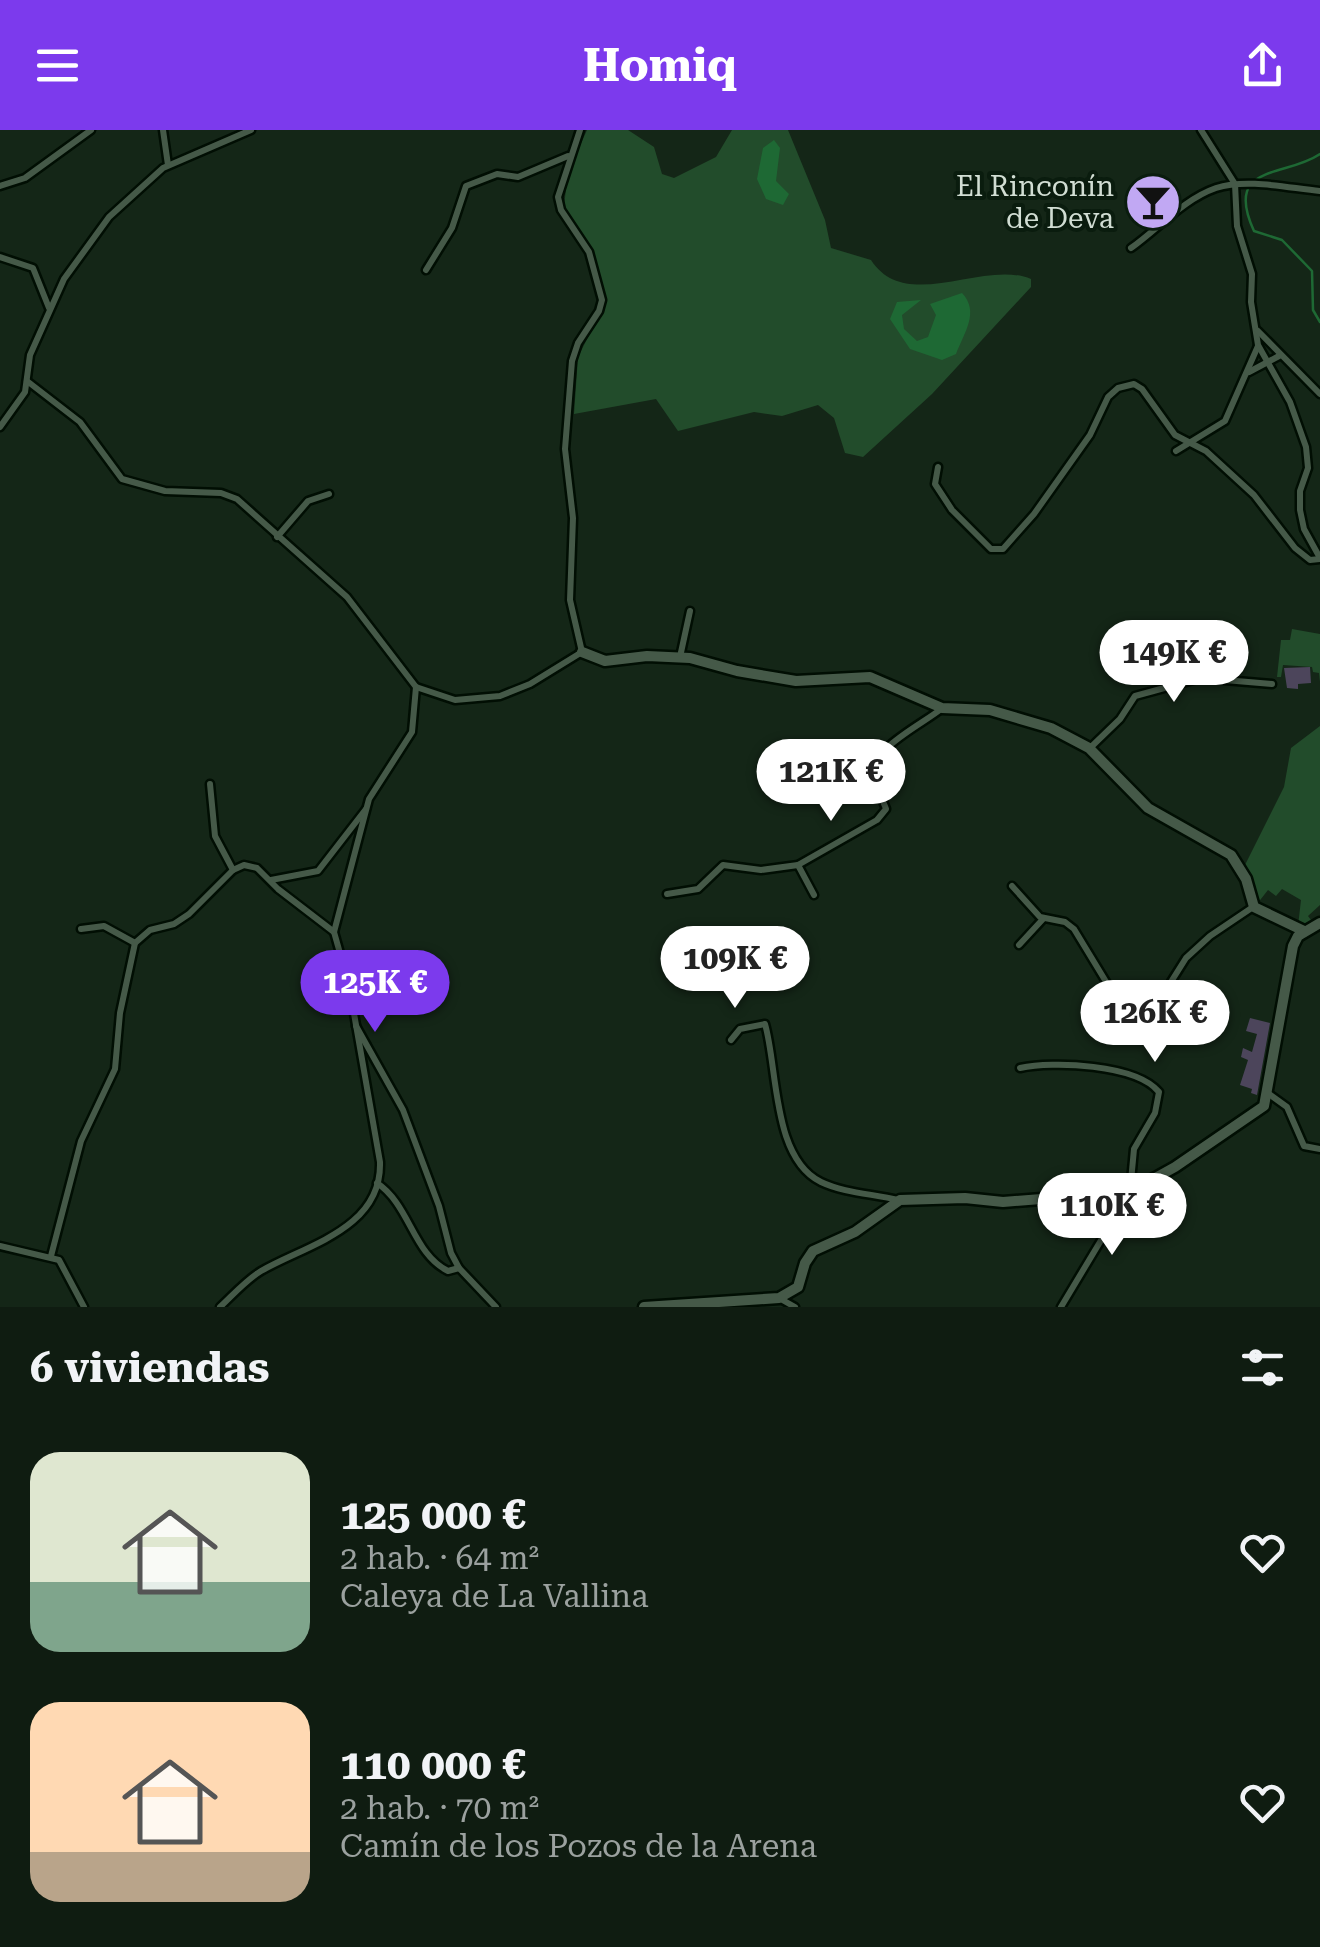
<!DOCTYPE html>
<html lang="es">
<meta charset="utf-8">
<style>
body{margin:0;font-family:"Roboto Serif",serif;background:#1d291f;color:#f1f3f6;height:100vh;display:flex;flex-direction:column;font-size:38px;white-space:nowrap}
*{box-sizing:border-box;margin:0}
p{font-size:32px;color:#9ba19f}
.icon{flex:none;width:55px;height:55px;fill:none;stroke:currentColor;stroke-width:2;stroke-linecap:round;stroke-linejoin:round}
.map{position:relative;height:1177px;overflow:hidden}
.drawer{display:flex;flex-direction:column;background:#0f1c11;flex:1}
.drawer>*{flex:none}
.price{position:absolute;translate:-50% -85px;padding:0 22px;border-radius:35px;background:#fff;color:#222;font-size:32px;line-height:65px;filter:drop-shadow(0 2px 5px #0008)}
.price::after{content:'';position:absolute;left:50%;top:60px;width:30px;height:22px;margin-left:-15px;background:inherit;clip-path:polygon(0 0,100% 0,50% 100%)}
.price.active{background:#7c3aed;color:#fff}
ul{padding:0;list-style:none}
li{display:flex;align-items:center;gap:30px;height:250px;padding:0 30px}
li span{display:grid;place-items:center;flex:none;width:280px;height:200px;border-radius:30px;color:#555}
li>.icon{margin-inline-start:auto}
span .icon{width:120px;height:120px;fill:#fffc;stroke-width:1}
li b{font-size:42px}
h2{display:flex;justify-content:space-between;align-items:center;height:120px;padding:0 30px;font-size:42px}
header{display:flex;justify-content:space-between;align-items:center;height:130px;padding:0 30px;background:#7c3aed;color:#fff;font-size:45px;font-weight:700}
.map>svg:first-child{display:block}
.green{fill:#224c2b}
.water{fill:#1e6934}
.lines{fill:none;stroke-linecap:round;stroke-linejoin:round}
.stream{stroke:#1e6934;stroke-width:2.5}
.building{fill:#4c455b}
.street-casing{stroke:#010e03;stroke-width:11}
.secondary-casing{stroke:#010e03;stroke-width:15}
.street{stroke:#455948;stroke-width:6}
.secondary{stroke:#455948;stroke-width:10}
.labels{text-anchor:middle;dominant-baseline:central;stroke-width:8;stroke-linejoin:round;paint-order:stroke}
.poi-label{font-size:28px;fill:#d1ddd3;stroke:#0a1c0e;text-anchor:end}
</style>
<header><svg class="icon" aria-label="menu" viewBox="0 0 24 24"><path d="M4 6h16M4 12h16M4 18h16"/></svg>Homiq<svg class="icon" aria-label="share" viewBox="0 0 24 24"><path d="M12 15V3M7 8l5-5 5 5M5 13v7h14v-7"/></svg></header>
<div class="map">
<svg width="1320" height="1177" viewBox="0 0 1320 1177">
<rect width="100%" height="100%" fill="#142617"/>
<!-- green -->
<g class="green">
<path d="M587 0H628L654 17 662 44 674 48 716 27 732 0H788L825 90 831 118 871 130C906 184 983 129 1031 149V157L932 264 863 327 845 323 834 288 818 275 782 286 754 282 678 301 656 269 574 284 578 227 605 173 591 129 564 76 568 42Z"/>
<polygon points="1292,499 1320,504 1320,552 1319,543 1313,542 1312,537 1283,535 1281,547 1277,547 1281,510 1290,510"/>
<polygon points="1320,596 1320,775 1308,786 1314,794 1298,796 1301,770 1282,759 1276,766 1268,760 1257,774 1245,735 1284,657 1291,618"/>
</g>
<!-- water -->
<g class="water">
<polygon points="774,10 780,18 776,51 789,64 783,75 766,69 757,49 763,18"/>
<path d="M962 163C980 182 964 203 956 224L942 230 910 219 890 189 897 172 921 170 902 185 904 199 917 211 928 207 936 185 930 174Z"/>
</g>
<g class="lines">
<!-- stream -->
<path class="stream" d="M1320 24C1285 48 1223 33 1254 101L1282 110 1312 141 1313 180 1320 192"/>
</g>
<!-- building -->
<g class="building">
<polygon points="1152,53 1166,70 1168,79 1161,85 1161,76 1139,75 1138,54"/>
<polygon points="1310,537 1311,553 1298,554 1298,559 1287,558 1284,538"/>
<polygon points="1250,888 1270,893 1257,965 1251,963 1252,959 1240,955 1248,930 1241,927 1243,918 1252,922 1257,904 1246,901"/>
</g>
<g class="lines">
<!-- street casing -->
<g class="street-casing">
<g id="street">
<polyline points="163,0 168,35"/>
<polyline points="1201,0 1235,54 1237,96 1252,144 1251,172 1258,215 1290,272 1306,317 1308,338 1300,361 1300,380 1304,399 1320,428"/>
<polyline points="0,56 25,48 91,0"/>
<path d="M1131 118C1158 99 1184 69 1216 58 1247 48 1288 58 1320 61"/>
<polyline points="0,127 33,138 49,178"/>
<polyline points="426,140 452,98 466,56 497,44 518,47 568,26"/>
<polyline points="1258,201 1320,264"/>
<polyline points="1249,242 1279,226"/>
<polyline points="27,251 80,292 122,349 165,361 221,363 237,369 347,467 416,557 455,570 500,566 530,554 582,522 570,470 573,388 565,319 572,231 578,213 599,181 602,170 589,122 561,80 558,67 580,0"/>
<polyline points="0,297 25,262 30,225 64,149 109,87 163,38 251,0"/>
<polyline points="1176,321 1225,291 1258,216"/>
<polyline points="938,337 935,354 952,380 991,419 1003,419 1034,384 1090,305 1108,267 1118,258 1134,254 1142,259 1175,305 1206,321 1254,365 1295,418 1310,430 1320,429"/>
<polyline points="277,407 308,371 329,364"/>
<polyline points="680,527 690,481"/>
<polyline points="1090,618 1120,589 1135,566 1201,548 1272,554"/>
<polyline points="210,654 215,706 233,740"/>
<polyline points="798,735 814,765"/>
<polyline points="271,750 318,741 366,679"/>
<polyline points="1012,756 1040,787 1065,792 1074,799 1108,855 1146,867 1164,863 1186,828 1210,806 1253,777"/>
<path d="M667 764 698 759 723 735 761 740 798 735 877 690 886 679C882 667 873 655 873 642 874 617 924 593 941 579"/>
<polyline points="81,799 104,796 135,813"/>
<polyline points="1019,815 1043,789"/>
<polyline points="356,896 403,980 439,1076 451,1123 459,1138 496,1177"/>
<path d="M731 910 740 899 765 894C778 939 772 1028 821 1052 844 1063 874 1064 898 1070"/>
<path d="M1020 938C1053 931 1136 934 1159 962L1155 983 1134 1019 1130 1062 1061 1177"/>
<polyline points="1269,964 1287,977 1304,1016 1320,1019"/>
<path d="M377 1053C410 1075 413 1124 448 1141L459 1138"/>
<polyline points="0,1116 59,1130 84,1177"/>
<polyline points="51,1126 81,1011 115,939 120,883 135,813 150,800 174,794 189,784 233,740 244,735 257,738 278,759 334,802"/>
<polyline points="779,1168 795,1177"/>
<path d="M220 1177C233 1165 246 1150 261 1141 306 1115 382 1099 380 1032L349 855 334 802 369 669 412 602 416 557"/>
</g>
</g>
<!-- secondary casing -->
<g class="secondary-casing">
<g id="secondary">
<polyline points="582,522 605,531 647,526 690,528 737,541 796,551 870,547 942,578 990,580 1051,598 1089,618 1148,678 1231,725 1246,749 1254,777 1304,801"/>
<polyline points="644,1177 779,1168 798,1157 805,1133 813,1121 855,1102 900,1070 965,1068 1003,1072 1130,1062 1175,1037 1264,976 1293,816 1298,806 1320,793"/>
</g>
</g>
<!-- street -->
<use href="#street" class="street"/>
<!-- secondary -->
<use href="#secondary" class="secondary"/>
</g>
<!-- icons -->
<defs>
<g id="bar-disc" transform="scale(2.875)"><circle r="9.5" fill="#c1a8f3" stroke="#0a1c0e"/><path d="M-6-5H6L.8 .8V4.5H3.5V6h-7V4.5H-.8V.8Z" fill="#111"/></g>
</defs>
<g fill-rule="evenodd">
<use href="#bar-disc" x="1153" y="72"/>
</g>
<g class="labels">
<!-- poi labels -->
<g class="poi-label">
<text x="1114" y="56">El Rinconín<tspan x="1114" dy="32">de Deva</tspan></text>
</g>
</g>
</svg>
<b class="price" style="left:1174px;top:575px">149K €</b>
<b class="price" style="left:831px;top:694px">121K €</b>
<b class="price" style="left:735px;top:881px">109K €</b>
<b class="price active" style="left:375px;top:905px">125K €</b>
<b class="price" style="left:1155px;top:935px">126K €</b>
<b class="price" style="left:1112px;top:1128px">110K €</b>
</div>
<section class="drawer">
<h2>6 viviendas<svg class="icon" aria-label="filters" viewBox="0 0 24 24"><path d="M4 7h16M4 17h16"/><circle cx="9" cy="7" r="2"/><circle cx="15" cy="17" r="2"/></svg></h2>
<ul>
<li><span style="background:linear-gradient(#dfe7d0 65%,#7fa58c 0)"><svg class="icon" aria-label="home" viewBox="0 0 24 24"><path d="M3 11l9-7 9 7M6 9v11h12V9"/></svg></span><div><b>125 000 €</b><p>2 hab. · 64 m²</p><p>Caleya de La Vallina</p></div><svg class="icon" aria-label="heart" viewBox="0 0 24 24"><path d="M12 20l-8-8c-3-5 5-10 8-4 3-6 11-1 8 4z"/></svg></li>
<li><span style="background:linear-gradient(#ffd9b3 75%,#b9a48a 0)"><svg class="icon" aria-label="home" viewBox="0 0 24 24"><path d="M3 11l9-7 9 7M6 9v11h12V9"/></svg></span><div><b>110 000 €</b><p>2 hab. · 70 m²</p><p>Camín de los Pozos de la Arena</p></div><svg class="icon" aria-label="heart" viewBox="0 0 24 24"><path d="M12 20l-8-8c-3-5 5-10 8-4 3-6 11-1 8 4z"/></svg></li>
</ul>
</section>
